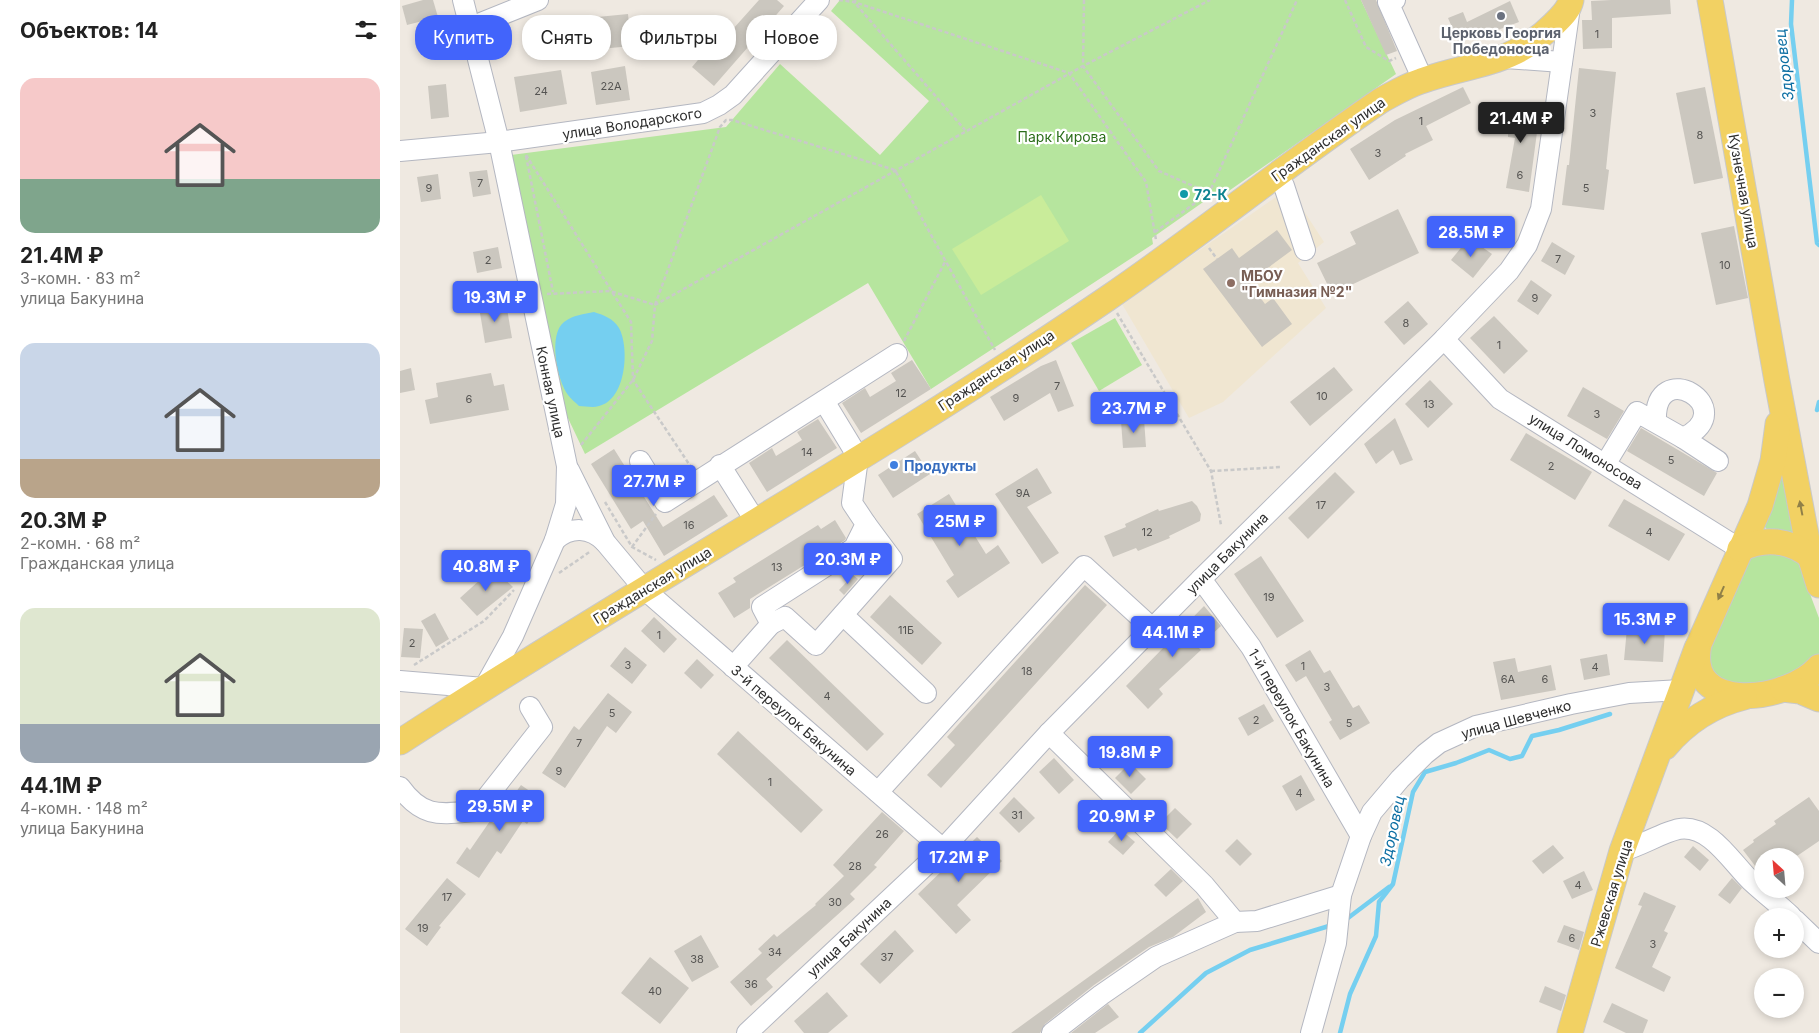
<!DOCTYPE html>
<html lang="ru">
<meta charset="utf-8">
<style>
body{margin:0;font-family:Inter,sans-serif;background:#f6f6f6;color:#222;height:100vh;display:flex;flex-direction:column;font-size:19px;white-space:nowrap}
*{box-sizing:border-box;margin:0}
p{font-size:16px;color:#767676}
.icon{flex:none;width:28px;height:28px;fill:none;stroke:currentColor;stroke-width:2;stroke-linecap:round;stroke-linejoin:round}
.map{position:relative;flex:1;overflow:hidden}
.panel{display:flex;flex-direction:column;background:#fff;width:400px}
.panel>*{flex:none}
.hud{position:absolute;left:15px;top:15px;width:475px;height:45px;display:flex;gap:10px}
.needle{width:32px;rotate:334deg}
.buttons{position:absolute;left:1354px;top:848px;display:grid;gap:10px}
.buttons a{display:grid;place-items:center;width:50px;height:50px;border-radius:50%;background:#fff;box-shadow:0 2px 8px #0003;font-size:25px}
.price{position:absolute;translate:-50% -42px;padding:0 11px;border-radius:5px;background:#4264fb;color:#fff;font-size:16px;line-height:32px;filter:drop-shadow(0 1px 2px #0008)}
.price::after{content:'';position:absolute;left:50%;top:30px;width:15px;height:11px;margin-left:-8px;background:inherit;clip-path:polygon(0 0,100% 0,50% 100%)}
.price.active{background:#222;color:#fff}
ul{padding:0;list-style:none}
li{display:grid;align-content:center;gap:10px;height:265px;padding:0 20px}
li span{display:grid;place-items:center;height:155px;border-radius:15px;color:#555}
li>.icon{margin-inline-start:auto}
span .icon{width:90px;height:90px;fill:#fffc;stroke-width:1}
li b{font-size:21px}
h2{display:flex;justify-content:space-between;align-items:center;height:60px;padding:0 20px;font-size:21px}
.pill{padding:0 18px;border-radius:20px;background:#fff;box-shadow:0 2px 8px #0003;font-size:18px;line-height:45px}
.pill.active{background:#4264fb;color:#fff}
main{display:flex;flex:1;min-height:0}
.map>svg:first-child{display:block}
.education{fill:#f0e6d1}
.green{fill:#b6e59e}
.pitch{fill:#c9ec9a}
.water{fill:#75cff0}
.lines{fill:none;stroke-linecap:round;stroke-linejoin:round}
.stream{stroke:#75cff0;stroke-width:4.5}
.building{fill:#cbc7bf}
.minor-casing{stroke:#b4b7c1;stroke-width:22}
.major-casing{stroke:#c9c9c9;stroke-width:27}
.path{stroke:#c9c9c9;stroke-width:2.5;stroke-dasharray:4 2.5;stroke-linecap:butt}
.minor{stroke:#fff;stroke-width:20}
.major{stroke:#f2d163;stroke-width:25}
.oneway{fill:#908048}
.worship-dot{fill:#6b7280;stroke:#fff;stroke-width:2}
.culture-dot{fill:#0f9aa8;stroke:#fff;stroke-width:2}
.education-dot{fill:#8d6e63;stroke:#fff;stroke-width:2}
.shop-dot{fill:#3f7fe0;stroke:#fff;stroke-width:2}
.labels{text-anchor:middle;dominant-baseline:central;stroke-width:4.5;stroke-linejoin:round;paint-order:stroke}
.number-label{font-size:11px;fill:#555452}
.worship-label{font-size:14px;font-weight:bold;fill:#5b616d;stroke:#fff}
.street-label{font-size:14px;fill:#2e2e2e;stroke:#fff}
.park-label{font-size:14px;fill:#2c6e1b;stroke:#fff}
.culture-label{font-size:14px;font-weight:bold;fill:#0d838f;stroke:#fff;text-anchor:start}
.education-label{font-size:14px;font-weight:bold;fill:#785e54;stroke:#fff;text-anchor:start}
.shop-label{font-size:14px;font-weight:bold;fill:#366cbe;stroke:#fff;text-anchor:start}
.water-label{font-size:15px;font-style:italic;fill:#0d6fa3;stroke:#fff}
</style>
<main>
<section class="panel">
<h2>Объектов: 14<svg class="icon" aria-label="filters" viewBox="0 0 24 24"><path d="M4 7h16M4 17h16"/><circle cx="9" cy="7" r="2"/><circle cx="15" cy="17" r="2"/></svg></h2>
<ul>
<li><span style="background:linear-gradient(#f6c9c9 65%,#7fa58c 0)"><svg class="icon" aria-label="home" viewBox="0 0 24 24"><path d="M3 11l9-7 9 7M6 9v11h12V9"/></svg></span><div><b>21.4M ₽</b><p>3-комн. · 83 m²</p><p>улица Бакунина</p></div></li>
<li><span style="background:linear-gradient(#c9d6e8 75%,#b9a48a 0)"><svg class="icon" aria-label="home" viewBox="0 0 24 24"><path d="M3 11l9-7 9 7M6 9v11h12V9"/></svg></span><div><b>20.3M ₽</b><p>2-комн. · 68 m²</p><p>Гражданская улица</p></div></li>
<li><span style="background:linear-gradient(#dfe7d0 75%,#9aa5b1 0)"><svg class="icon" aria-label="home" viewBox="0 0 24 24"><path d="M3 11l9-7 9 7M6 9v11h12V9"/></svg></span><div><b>44.1M ₽</b><p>4-комн. · 148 m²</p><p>улица Бакунина</p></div></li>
</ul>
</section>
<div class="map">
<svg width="1419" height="1033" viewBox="0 0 1419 1033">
<rect width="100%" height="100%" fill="#efe9e1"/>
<!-- education -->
<polygon class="education" points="889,188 924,242 898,263 926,308 823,402 789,418 722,304"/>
<!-- green -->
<g class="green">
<polygon points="440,0 961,0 996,74 823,195 816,193 752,238 753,244 531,389 468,283 185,454 158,397 111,155 326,127 380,64 480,155 529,101 431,11"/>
<polygon points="715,318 742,365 699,391 671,343"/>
<polygon points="1383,473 1398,536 1369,532 1365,527 1364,520"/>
<polygon points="1370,548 1398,562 1419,618 1419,655 1407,668 1346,689 1319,684 1306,659 1347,563 1353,556"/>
</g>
<!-- pitch -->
<polygon class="pitch" points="641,195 669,241 581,295 552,249"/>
<!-- water -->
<path class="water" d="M194 312C203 315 213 318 219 328 230 348 226 400 199 406 193 408 185 406 179 406 176 403 171 399 168 395 157 380 148 334 164 322 173 315 184 314 194 312Z"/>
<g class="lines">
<!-- stream -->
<g class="stream">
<polyline points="1392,0 1391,24 1417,243 1419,245"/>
<polyline points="1417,410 1419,402"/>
<polyline points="948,918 989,887"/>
<polyline points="740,1033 806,973 850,950 929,926"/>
<polyline points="940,1033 950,994 976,936 979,902 993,884 1013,792 1025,772 1056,763 1089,750 1110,759 1122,756 1132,736 1159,730 1210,714"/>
</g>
</g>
<!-- building -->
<g class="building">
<polygon points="23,0 33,0 38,17 7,25 2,6"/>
<polygon points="359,0 377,0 384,6 314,86 292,67 303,54 307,58"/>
<polygon points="961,0 976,0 997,51 986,55"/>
<polygon points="1211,0 1270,0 1271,14 1212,18 1212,48 1183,49 1182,20 1192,20 1191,1"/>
<polygon points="1110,1 1119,22 1079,37 1078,34 1058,41 1048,18 1063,12 1067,22"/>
<polygon points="228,14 231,46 180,51 177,19"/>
<polygon points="225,66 230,100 196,105 191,72"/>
<polygon points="1179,68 1216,72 1206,169 1209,170 1204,210 1162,205 1167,165 1169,165"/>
<polygon points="161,70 167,104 120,112 114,77"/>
<polygon points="46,84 49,117 31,119 28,86"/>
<polygon points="1063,87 1071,103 1026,126 1033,140 1005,154 1006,156 969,180 950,149 995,120"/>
<polygon points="1305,87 1323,178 1294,184 1276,93"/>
<polygon points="1112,106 1140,110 1129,192 1106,188 1115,138 1108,137 1108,131 1096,129 1098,112 1111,114"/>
<polygon points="87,170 91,194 73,197 69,172"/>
<polygon points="38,174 41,199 21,202 17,177"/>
<polygon points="998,209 1019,253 932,294 917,263 956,244 950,232"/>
<polygon points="1334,226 1348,298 1316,305 1301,233"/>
<polygon points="877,230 892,250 849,282 865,304 873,298 892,324 862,347 803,269 832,248 839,258"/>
<polygon points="1069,238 1092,254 1073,278 1051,260"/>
<polygon points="1152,242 1175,256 1165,275 1141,261"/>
<polygon points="98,247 102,268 77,273 73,252"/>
<polygon points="1131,280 1152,295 1138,315 1117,301"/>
<polygon points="1008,301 1028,324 1004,345 984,322"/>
<polygon points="106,303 112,338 85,343 79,307"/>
<polygon points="1094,316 1128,351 1104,374 1070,338"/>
<polygon points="512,360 531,389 461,433 442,403 465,388 470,397 496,381 491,373"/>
<polygon points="656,360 674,406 658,412 650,393 604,421 590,397 641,366"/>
<polygon points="934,367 953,390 910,426 890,402"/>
<polygon points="11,368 15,390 0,393 0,371"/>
<polygon points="91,373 94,386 104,384 109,410 30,424 25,400 38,397 36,383"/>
<polygon points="1030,380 1053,404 1028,428 1005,404"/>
<polygon points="1183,387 1224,411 1207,439 1167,416"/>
<polygon points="995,418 1013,460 1000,465 993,450 976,464 964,444"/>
<polygon points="418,419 437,448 367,492 349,463 372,448 376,456 402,440 397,432"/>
<polygon points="744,419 746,447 723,448 721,421"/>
<polygon points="1241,428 1317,473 1304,496 1227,451"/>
<polygon points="1126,433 1192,472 1175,500 1110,460"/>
<polygon points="214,449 263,527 314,495 328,516 264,556 243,521 231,529 191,464"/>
<polygon points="515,451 530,474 493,498 478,475"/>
<polygon points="637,468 652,493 627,507 659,553 642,564 595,494"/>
<polygon points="935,472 955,492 908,539 888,518"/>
<polygon points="549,494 586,554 598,545 610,563 558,598 546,581 554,575 517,514"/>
<polygon points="1224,499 1285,534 1269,561 1208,526"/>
<polygon points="792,501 797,506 801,514 800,521 769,536 770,538 738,551 736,548 713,557 704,536 726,527 725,524 758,509 759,511"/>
<polygon points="435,520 446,538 445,540 350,599 350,608 334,618 318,593 336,582 333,578 418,525 421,529"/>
<polygon points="861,556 904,621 877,638 834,574"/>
<polygon points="93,568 113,587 77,616 60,598"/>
<polygon points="453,575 458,579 444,595 439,590"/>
<polygon points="685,585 707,605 541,788 527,775 555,745 547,737"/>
<polygon points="490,595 542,643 522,665 470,617"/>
<polygon points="804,606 821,626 798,647 801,650 759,689 763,694 748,709 726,686"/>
<polygon points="35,613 49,639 36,647 21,621"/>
<polygon points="254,617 277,639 264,653 241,631"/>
<polygon points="4,628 23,629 20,658 1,657"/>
<polygon points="1227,628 1265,630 1263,662 1224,660"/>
<polygon points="387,640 484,734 467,751 369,658"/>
<polygon points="225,647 247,665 232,684 210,666"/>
<polygon points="910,650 924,673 930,670 953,708 959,705 970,723 940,740 929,722 932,720 906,676 896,682 885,665"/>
<polygon points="1207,654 1210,675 1184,680 1180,659"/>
<polygon points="1115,658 1118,672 1151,665 1156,690 1101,700 1093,662"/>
<polygon points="297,659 314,675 301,689 284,673"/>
<polygon points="208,693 232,712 216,733 207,726 165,788 142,773 174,726 179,730"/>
<polygon points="864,704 874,721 848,736 838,718"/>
<polygon points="338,731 423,810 401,833 317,754"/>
<polygon points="654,758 674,780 659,794 639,772"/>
<polygon points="730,763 746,779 731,794 715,778"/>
<polygon points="901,775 915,800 896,811 882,786"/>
<polygon points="121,785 144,801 127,824 123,821 101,854 97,851 79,878 56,863 67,847 70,850 90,821 94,823"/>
<polygon points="614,797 635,818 619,833 599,813"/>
<polygon points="1409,797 1419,811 1419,841 1397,856 1362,856 1362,875 1343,850 1354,842 1353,840 1376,824 1374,821"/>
<polygon points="775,808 792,824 777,839 760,823"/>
<polygon points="482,812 504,831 474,865 477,867 450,894 455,899 366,979 373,987 351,1006 330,982 362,953 358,949 374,934 377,937 416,905 415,904 444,876 433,865"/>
<polygon points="720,829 735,842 723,855 708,842"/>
<polygon points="577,837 602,861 557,905 571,920 556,934 518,894"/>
<polygon points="837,839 852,854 840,866 825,851"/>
<polygon points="1153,845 1164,858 1143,874 1132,861"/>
<polygon points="1293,846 1309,860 1300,871 1284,857"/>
<polygon points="771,869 783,881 766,897 754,885"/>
<polygon points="1184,871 1193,890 1172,899 1163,881"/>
<polygon points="47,878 66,894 39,926 41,927 27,946 5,929"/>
<polygon points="1332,878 1342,888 1330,904 1318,895"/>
<polygon points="1244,892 1276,906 1264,931 1268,933 1252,967 1271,977 1264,992 1215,968 1242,906 1238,905"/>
<polygon points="798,898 806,912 773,937 749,947 694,985 645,1024 640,1033 611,1033"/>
<polygon points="1164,925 1184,932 1179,950 1157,942"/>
<polygon points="495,930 514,951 480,984 460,964"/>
<polygon points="301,935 319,967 292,982 274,951"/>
<polygon points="250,957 289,988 260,1024 221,993"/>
<polygon points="1145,986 1166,995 1161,1011 1139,1002"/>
<polygon points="427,992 448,1016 428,1033 404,1033 394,1021"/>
<polygon points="1212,1003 1248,1020 1243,1033 1226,1033 1203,1022"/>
<polygon points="708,1004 719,1017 695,1033 671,1033"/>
</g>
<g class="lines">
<!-- minor casing -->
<g class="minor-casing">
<g id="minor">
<polyline points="995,0 988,2 1023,80"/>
<polyline points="71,27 138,0"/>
<polyline points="1105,58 1162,62"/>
<polyline points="0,151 99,142 303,113 319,105 333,95 419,0"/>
<polyline points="876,175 884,186 905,250"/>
<polyline points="1044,339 1100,399 1340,549"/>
<polyline points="424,401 458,457"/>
<polyline points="1283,438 1318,461"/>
<polyline points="240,461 265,502 497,354"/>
<path d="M1206 463 1237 412 1283 438C1344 408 1253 354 1256 422"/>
<polyline points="320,465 356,522"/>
<polyline points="169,470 205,542 245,590 543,849"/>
<path d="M155 540C171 526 190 527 205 542"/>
<polyline points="801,579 851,647 961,836"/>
<polyline points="443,615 526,693"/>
<polyline points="371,624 385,617 416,645 492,559 466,524"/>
<polyline points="333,667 371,624 362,607 454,548 466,524 452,503 458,458"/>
<polyline points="0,681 84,688 113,636 155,540 166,504 167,466 99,142 63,0"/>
<polyline points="649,733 804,885 835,922"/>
<path d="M0 787C23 819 41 814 76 811L142 727 130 707"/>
<polyline points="478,792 684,566 752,628"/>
<path d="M1222 851C1241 846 1263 832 1279 829 1310 824 1332 863 1351 881 1364 893 1378 904 1391 916"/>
<polyline points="1395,920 1419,943"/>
<polyline points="347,1033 543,849 649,733 801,579 1044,339 1109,271 1127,245 1141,209 1170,7"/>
<polyline points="652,1033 701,995 756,957 835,922 857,921 941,895"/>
<polyline points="911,1033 936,943 941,895 961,836 972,812 1000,779 1025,754 1039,743 1076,726 1171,704 1229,693 1281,690"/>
</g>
</g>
<!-- major casing -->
<g class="major-casing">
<g id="major">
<polyline points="1310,0 1377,381 1410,556 1419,585"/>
<path d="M1378 424 1373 461 1360 506 1299 644C1284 716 1389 702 1419 667"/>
<path d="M1340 549C1365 537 1389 540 1410 556"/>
<polyline points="1383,689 1400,691 1419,699"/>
<path d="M0 742C233 590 478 455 708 298 800 235 887 164 980 101 993 94 1006 86 1021 81 1071 63 1112 66 1154 24 1161 17 1169 10 1171 0"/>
<path d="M1265 747C1286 722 1312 705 1344 697"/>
<polyline points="1170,1033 1222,851 1297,648"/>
</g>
</g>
<!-- path -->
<g class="path">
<polyline points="439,0 454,2 669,73 746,182 756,240"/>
<polyline points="456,0 454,2 565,130"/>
<polyline points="684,0 683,66 759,171 816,196"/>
<polyline points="945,0 966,47 989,61 996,58"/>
<polyline points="126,155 231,322 233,380 291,467"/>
<polyline points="126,156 153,292"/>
<polyline points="755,232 809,193 897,0"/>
<polyline points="809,248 817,259"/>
<polyline points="147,294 210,291 255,305 320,127 326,120 332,120 495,170 595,350"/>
<polyline points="717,313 811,471 821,525"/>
<polyline points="504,341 546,260"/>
<polyline points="181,445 233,380 252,341 255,305 683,66 810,0"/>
<polyline points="811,471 881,467"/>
<polyline points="205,502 232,547 256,560"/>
<polyline points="232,547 256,514"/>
<polyline points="159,573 191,551"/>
<polyline points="14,665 84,621 114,590"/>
</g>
<!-- minor -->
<use href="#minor" class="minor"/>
<!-- major -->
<use href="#major" class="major"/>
</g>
<!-- one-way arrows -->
<defs><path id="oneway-solid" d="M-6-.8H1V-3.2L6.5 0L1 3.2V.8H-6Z" transform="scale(1.25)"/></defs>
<g class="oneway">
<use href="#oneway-solid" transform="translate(1401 508) rotate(-101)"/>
<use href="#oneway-solid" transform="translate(1321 593) rotate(114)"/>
</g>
<!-- markers -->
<circle class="worship-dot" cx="1101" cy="16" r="5"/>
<circle class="culture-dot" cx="784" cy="194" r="5"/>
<circle class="education-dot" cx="831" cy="283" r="5"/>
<circle class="shop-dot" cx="494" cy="465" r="5"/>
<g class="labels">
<!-- number labels -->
<g class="number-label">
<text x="1197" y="34">1</text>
<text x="211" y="86">22А</text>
<text x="141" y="91">24</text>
<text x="1193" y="113">3</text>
<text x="1021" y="121">1</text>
<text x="1300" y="135">8</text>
<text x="978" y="153">3</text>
<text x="1120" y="175">6</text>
<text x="80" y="183">7</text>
<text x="29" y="188">9</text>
<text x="1186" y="188">5</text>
<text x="1158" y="259">7</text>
<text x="88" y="260">2</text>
<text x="1325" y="265">10</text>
<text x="1135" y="298">9</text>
<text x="1006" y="323">8</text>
<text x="1099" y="345">1</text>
<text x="657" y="386">7</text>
<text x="501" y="393">12</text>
<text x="922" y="396">10</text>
<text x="616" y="398">9</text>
<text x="69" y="399">6</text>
<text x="1029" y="404">13</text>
<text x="1197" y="414">3</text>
<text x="407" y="452">14</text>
<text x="1271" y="460">5</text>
<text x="1151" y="466">2</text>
<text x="623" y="493">9А</text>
<text x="921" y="505">17</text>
<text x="289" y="525">16</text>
<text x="747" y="532">12</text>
<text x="1249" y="532">4</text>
<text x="377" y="567">13</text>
<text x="869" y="597">19</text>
<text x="506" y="630">11Б</text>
<text x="259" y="635">1</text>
<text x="12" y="643">2</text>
<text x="228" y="665">3</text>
<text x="903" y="666">1</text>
<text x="1195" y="667">4</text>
<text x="627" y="671">18</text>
<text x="1108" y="679">6А</text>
<text x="1145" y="679">6</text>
<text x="927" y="687">3</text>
<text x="427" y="696">4</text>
<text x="212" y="713">5</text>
<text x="856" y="720">2</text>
<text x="949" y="723">5</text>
<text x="179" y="743">7</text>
<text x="159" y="771">9</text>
<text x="370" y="782">1</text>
<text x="899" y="793">4</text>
<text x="617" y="815">31</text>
<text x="482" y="834">26</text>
<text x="455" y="866">28</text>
<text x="1178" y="885">4</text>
<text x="47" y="897">17</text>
<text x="435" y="902">30</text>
<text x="23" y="928">19</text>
<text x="1172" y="938">6</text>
<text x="1253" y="944">3</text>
<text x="375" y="952">34</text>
<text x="487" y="957">37</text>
<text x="297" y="959">38</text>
<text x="351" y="984">36</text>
<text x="255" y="991">40</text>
</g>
<!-- worship labels -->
<g class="worship-label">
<text x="1101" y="32">Церковь Георгия<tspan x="1101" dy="16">Победоносца</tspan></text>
</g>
<!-- street labels -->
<g class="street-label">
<text transform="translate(232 123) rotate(-9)">улица Володарского</text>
<text transform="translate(928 139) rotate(-35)">Гражданская улица</text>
<text transform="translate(1344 191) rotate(80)">Кузнечная улица</text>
<text transform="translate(596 370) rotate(-33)">Гражданская улица</text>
<text transform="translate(151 392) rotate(78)">Конная улица</text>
<text transform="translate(1186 451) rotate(32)">улица Ломоносова</text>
<text transform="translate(827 553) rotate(-45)">улица Бакунина</text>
<text transform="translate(252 585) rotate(-31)">Гражданская улица</text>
<text transform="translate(892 718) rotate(60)">1-й переулок Бакунина</text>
<text transform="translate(1116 719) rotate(-15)">улица Шевченко</text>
<text transform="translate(394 720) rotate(41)">3-й переулок Бакунина</text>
<text transform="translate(1211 893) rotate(-73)">Ржевская улица</text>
<text transform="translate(449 937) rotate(-43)">улица Бакунина</text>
</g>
<!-- park labels -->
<g class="park-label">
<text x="662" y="136">Парк Кирова</text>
</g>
<!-- culture labels -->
<g class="culture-label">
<text x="794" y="194">72-К</text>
</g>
<!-- education labels -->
<g class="education-label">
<text x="841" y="275">МБОУ<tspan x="841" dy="16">"Гимназия №2"</tspan></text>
</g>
<!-- shop labels -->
<g class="shop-label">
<text x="504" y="465">Продукты</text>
</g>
<!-- water labels -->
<g class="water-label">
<text transform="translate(1384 65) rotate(-97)">Здоровец</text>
<text transform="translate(992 831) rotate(-78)">Здоровец</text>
</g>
</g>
</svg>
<div class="buttons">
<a><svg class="needle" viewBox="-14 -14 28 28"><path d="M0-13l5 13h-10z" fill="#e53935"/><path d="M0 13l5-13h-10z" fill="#767676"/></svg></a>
<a>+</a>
<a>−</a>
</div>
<b class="price active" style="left:1121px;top:144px">21.4M ₽</b>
<b class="price" style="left:1071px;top:258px">28.5M ₽</b>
<b class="price" style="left:95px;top:323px">19.3M ₽</b>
<b class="price" style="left:734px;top:434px">23.7M ₽</b>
<b class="price" style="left:254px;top:507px">27.7M ₽</b>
<b class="price" style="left:560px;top:547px">25M ₽</b>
<b class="price" style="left:448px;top:585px">20.3M ₽</b>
<b class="price" style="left:86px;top:592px">40.8M ₽</b>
<b class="price" style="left:1245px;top:645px">15.3M ₽</b>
<b class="price" style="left:773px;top:658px">44.1M ₽</b>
<b class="price" style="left:730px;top:778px">19.8M ₽</b>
<b class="price" style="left:100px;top:832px">29.5M ₽</b>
<b class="price" style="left:722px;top:842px">20.9M ₽</b>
<b class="price" style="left:559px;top:883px">17.2M ₽</b>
<div class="hud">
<a class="pill active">Купить</a>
<a class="pill">Снять</a>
<a class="pill">Фильтры</a>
<a class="pill">Новое</a>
</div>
</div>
</main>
